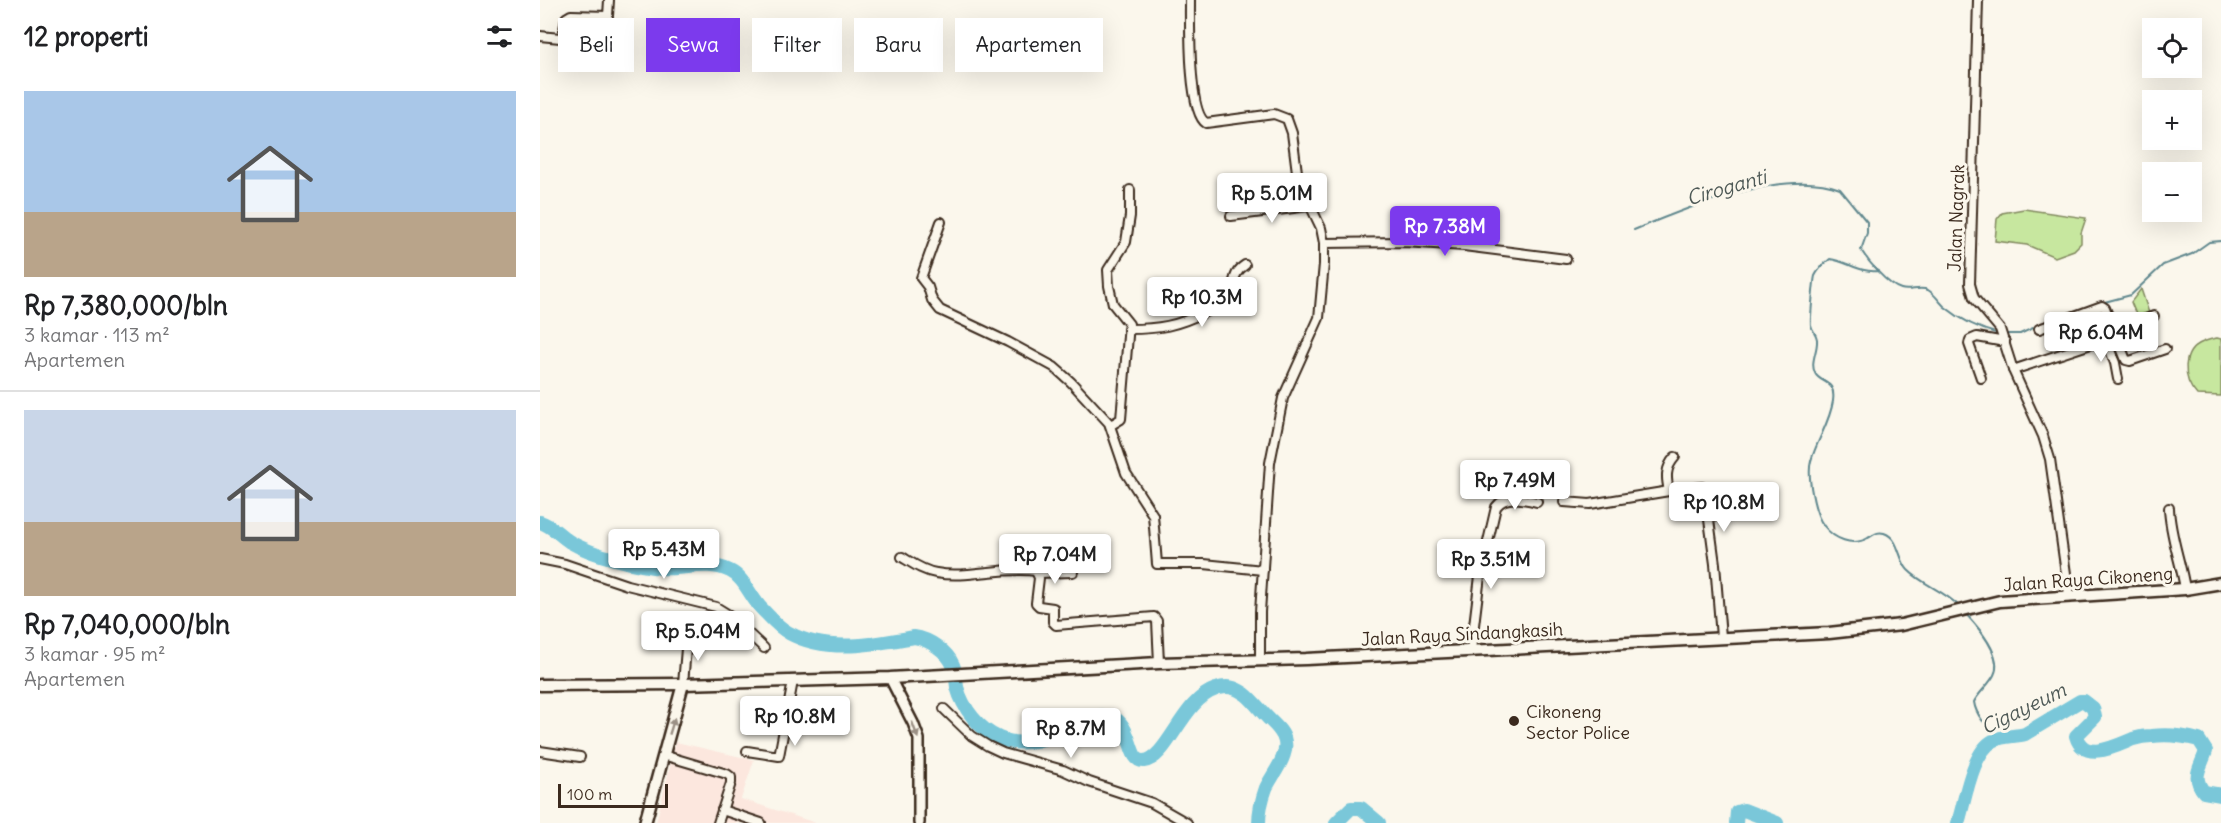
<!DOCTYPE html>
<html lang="id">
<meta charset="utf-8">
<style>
body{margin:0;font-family:Delius,sans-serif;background:#f6f6f6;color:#202124;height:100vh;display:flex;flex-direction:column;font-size:22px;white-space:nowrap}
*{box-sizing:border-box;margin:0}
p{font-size:20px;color:#757577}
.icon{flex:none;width:33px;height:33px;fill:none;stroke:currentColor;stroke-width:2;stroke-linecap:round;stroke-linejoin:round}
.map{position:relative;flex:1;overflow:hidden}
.drawer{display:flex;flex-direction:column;background:#fff;width:540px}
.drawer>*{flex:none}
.banner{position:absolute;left:18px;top:18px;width:570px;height:54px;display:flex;gap:12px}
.controls{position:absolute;left:1602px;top:18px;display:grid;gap:12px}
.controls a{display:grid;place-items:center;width:60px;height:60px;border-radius:0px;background:#fff;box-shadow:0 6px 24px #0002;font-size:30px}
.scale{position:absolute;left:18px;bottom:15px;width:110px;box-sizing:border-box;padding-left:6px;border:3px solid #3b2a1e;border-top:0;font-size:16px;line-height:21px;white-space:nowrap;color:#3b2a1e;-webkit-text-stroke:4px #fbf7ec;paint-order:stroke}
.price{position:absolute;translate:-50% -51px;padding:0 14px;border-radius:6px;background:#fff;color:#222;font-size:20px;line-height:39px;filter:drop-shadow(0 2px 3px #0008)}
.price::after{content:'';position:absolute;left:50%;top:36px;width:18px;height:14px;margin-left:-9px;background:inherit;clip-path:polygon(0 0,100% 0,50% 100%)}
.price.active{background:#7c3aed;color:#fff}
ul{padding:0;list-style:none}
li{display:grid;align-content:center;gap:12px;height:318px;padding:0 24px}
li+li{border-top:2px solid #e0e0e0}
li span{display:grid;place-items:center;height:186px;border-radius:0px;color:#555}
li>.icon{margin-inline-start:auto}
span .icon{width:108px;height:108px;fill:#fffc;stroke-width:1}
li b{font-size:26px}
h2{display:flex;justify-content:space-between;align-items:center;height:72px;padding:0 24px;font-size:26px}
.pill{padding:0 21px;border-radius:0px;background:#fff;box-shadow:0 6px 24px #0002;font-size:21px;line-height:54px}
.pill.active{background:#7c3aed;color:#fff}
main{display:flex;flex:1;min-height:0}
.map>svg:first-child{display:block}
.built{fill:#fce7de}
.green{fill:#c7e79f;stroke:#81885e;stroke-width:1.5}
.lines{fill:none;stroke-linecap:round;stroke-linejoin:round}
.stream{stroke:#61888e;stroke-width:2}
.river{stroke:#7ac7d9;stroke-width:14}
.minor-casing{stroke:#3b2a1e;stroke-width:12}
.major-casing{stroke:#3b2a1e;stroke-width:14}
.highway-casing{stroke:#3b2a1e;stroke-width:15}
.minor{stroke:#fbf7ec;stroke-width:8}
.major{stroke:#fbf7ec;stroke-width:9}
.highway{stroke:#fbf7ec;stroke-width:10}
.oneway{fill:#9b9085}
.poi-dot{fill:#3b2a1e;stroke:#fbf7ec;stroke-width:2}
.labels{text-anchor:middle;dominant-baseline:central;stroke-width:6;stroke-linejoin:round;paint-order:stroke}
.street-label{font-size:18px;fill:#3b2a1e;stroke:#fbf7ec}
.poi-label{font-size:18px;fill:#3b2a1e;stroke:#fbf7ec;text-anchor:start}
.water-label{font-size:20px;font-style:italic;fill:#4e5956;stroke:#fbf7ec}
</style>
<main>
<section class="drawer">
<h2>12 properti<svg class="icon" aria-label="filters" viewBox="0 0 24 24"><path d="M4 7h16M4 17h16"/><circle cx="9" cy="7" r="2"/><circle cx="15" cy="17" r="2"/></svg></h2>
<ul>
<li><span style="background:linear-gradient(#a9c7e8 65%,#b9a48a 0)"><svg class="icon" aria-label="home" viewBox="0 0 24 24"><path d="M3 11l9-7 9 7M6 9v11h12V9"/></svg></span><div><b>Rp 7,380,000/bln</b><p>3 kamar · 113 m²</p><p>Apartemen</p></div></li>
<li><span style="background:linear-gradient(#c9d6e8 60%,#b9a48a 0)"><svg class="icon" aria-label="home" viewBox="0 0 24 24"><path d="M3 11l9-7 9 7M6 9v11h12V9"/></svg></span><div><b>Rp 7,040,000/bln</b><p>3 kamar · 95 m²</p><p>Apartemen</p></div></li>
</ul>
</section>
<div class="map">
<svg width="1681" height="823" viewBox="0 0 1681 823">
<rect width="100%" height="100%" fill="#fbf7ec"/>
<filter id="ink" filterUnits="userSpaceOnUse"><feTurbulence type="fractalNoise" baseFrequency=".0167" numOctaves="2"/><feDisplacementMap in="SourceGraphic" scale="12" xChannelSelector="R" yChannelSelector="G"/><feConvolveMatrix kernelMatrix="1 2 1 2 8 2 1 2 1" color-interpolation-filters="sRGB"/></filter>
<g filter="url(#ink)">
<!-- built -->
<polygon class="built" points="136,742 214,760 201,799 276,823 116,823"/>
<!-- green -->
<g class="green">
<polygon points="1484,209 1546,218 1541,233 1541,243 1534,250 1515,257 1487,245 1455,241 1457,219 1462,213"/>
<polygon points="1601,289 1609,313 1597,317 1591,302"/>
<path d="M1677 338 1681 339V396L1657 395C1642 379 1641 351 1663 342 1667 340 1673 339 1677 338Z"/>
</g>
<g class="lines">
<!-- stream -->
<g class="stream">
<path d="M1094 230C1146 208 1245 167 1300 189L1327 222V233L1321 250C1328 261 1347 285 1361 289 1369 292 1380 286 1388 290 1395 294 1399 302 1405 307 1421 320 1439 329 1459 334"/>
<path d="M1338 271C1319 273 1307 261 1290 259 1284 264 1279 268 1275 276 1274 279 1270 321 1271 325 1272 331 1278 335 1277 342 1277 352 1270 363 1275 373 1280 384 1296 379 1293 401 1290 422 1277 440 1271 461 1267 475 1274 514 1284 526 1294 539 1312 547 1328 538 1334 535 1337 531 1344 533 1360 538 1358 560 1368 570 1383 585 1405 591 1420 607"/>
<polyline points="1463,334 1480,334 1508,321 1557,304 1591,295 1623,265 1652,254 1669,242 1681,241"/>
<path d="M1426 614C1438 627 1464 656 1454 675 1449 685 1439 692 1434 702 1436 717 1449 728 1459 738"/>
</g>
<!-- river -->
<g class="river">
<path d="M0 522C13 526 19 535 30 542 54 556 95 565 122 568 145 570 167 560 190 571 205 578 210 597 222 609 230 617 239 628 249 633 288 654 333 644 374 637 389 639 407 651 413 665 416 672 416 680 417 687 423 709 439 729 459 738 485 749 510 738 532 726 540 722 549 717 558 716 597 712 584 762 604 761 628 759 642 700 676 689 687 685 695 687 705 694 713 700 720 710 727 717 734 724 744 732 745 742 748 757 732 775 726 788 722 799 719 811 719 823"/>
<polyline points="796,823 811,808 821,808 839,823"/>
<polyline points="1196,823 1197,812 1204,810 1237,823"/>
<path d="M1418 823C1425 801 1432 752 1453 741 1463 735 1475 737 1485 734L1540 701H1544L1553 708 1555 717 1536 736C1544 763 1576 746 1593 739 1599 737 1606 736 1612 736 1628 734 1644 736 1659 740L1666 751C1661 768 1651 776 1664 792L1681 795"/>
</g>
<!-- minor casing -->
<g class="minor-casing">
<g id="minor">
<path d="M650 0C650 22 648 112 666 123L734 114 747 119 752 133 758 180 781 228 784 243V264L779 318 743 398 730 463 720 612V659"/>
<polyline points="1438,0 1430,284 1434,298 1460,329 1473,370 1503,436 1510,459 1529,595"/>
<polyline points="0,36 20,38 23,36 26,18 31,15 68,16 69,0"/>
<polyline points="691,216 769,206"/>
<polyline points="401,222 381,278 388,287 392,300 400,310 468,342 514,367 531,382 569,423 586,473 613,515 617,564 664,564 723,570"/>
<polyline points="784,243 864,242 924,246 1026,259"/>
<path d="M588 329C619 329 637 326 665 312 673 308 682 304 688 296 697 284 690 275 705 265"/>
<polyline points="1499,329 1562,306 1565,308 1586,360 1590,361 1625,349"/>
<polyline points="1573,331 1614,316"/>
<polyline points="1566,340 1575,363 1578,379"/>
<polyline points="1473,370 1575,336"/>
<polyline points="1441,378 1429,344 1430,340 1437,337 1465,342"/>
<polyline points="571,425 581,419 589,324 573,304 569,286 568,270 586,242 590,216 590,190"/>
<path d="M1135 457C1125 468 1126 478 1129 491L1162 487 1165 490 1175 564 1181 637"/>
<polyline points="1024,502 1050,504 1129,491"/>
<path d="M1629 508C1630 536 1641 562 1645 589"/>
<path d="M362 557C372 563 383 571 396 573 427 579 463 566 496 571L499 578 496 603 499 606 513 608V622L516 625 614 617 617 621 619 663"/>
<polyline points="0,559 25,564 87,585 176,607 189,615 224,648"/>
<polyline points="497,573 533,572"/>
<path d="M931 650 940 576 956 507C965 494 984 499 997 502"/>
<polyline points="143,684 147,637"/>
<polyline points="404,709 432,736 448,746 463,753 523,770 549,782 612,803 647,823"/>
<polyline points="0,751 40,757"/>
<polyline points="207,751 239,756 253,681"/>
<polyline points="123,755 187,774 191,777 191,783 178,823"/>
<polyline points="182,810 221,823"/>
</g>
</g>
<!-- major casing -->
<g class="major-casing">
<polyline id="major" points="350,678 373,723 379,739 379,823"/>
</g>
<!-- highway casing -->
<g class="highway-casing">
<g id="highway">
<polyline points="0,685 143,684 350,678 619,663 766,659 1289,633 1361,625 1460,601 1645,589 1681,583"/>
<polyline points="105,823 143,684"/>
</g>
</g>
<!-- minor -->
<use href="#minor" class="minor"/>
<!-- major -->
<use href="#major" class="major"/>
<!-- highway -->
<use href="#highway" class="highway"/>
</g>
<!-- one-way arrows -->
<defs><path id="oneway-solid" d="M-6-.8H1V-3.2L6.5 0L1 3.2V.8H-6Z" transform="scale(1.5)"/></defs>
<g class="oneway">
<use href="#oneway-solid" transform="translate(132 726) rotate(-73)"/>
<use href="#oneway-solid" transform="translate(375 730) rotate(70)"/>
</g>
</g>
<!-- markers -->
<circle class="poi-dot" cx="974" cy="721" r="6"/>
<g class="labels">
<!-- street labels -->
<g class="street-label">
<text transform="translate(1416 218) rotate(-88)">Jalan Nagrak</text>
<text transform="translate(1548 579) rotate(-4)">Jalan Raya Cikoneng</text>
<text transform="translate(922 634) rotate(-3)">Jalan Raya Sindangkasih</text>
</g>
<!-- poi labels -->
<g class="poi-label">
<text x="986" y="711">Cikoneng<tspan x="986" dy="21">Sector Police</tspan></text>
</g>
<!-- water labels -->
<g class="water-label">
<text transform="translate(1186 187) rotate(-16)">Ciroganti</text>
<text transform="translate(1483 708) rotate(-26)">Cigayeum</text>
</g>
</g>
</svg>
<div class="controls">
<a><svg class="icon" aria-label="locate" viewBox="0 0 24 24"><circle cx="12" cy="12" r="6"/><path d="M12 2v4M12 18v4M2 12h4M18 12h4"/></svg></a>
<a>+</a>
<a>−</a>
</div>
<div class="scale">100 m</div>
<b class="price" style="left:732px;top:224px">Rp 5.01M</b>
<b class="price active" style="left:905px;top:257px">Rp 7.38M</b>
<b class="price" style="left:662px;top:328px">Rp 10.3M</b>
<b class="price" style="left:1561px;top:363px">Rp 6.04M</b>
<b class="price" style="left:975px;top:511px">Rp 7.49M</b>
<b class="price" style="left:1184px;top:533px">Rp 10.8M</b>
<b class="price" style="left:124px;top:580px">Rp 5.43M</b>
<b class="price" style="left:515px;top:585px">Rp 7.04M</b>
<b class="price" style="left:951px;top:590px">Rp 3.51M</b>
<b class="price" style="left:158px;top:662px">Rp 5.04M</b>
<b class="price" style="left:255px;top:747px">Rp 10.8M</b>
<b class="price" style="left:531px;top:759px">Rp 8.7M</b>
<div class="banner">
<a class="pill">Beli</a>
<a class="pill active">Sewa</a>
<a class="pill">Filter</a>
<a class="pill">Baru</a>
<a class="pill">Apartemen</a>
</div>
</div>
</main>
